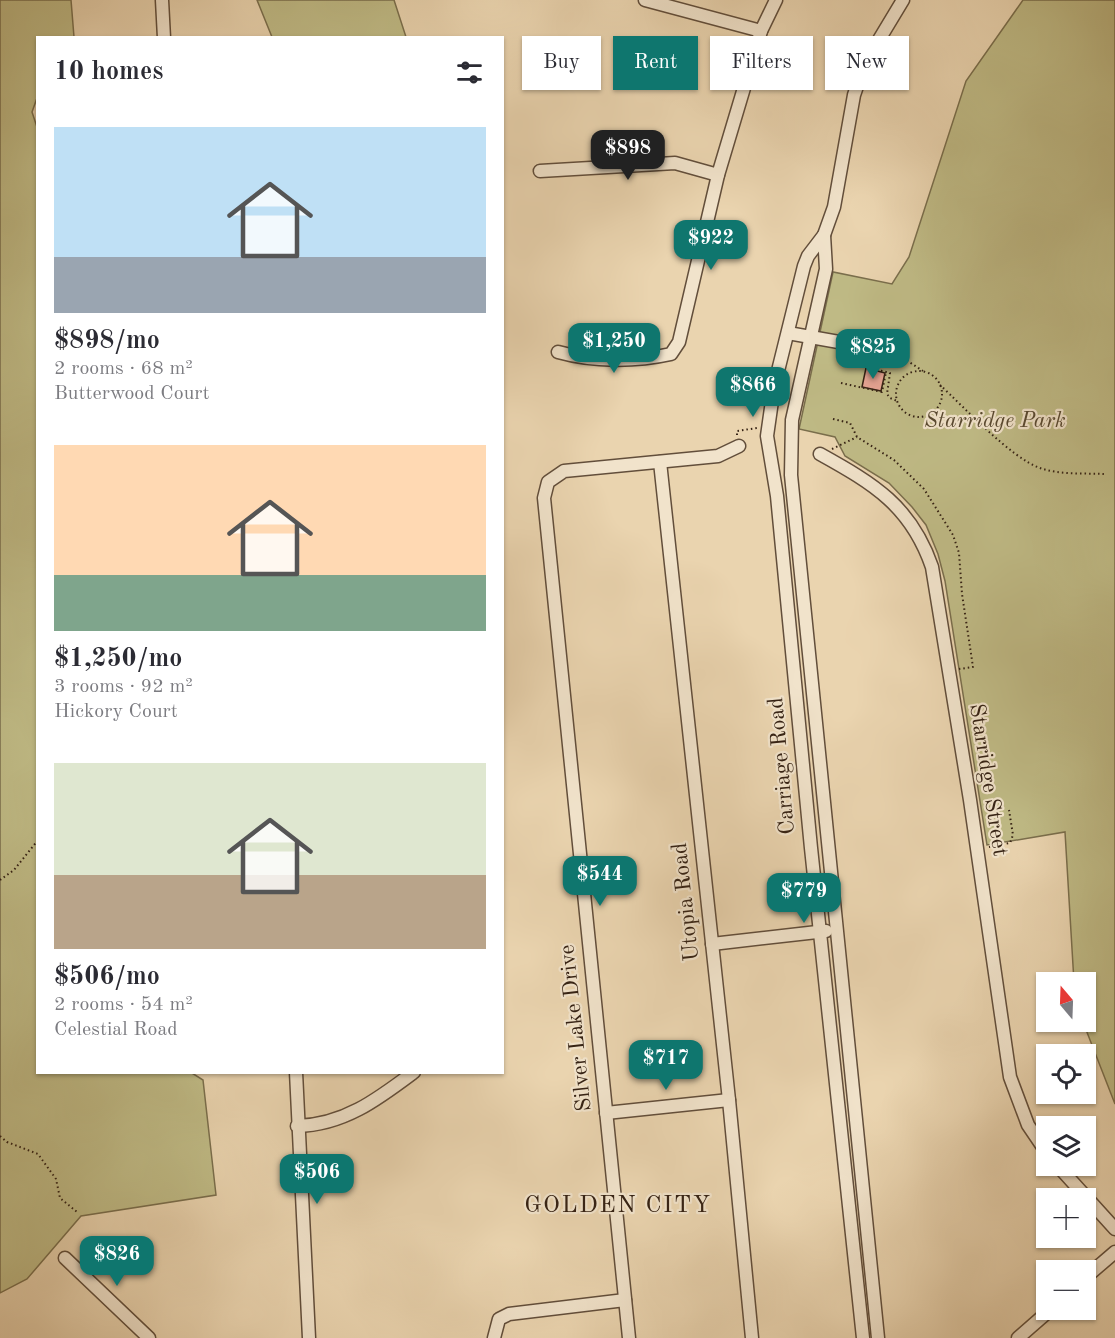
<!DOCTYPE html>
<meta charset="utf-8">
<style>
body{margin:0;font-family:"Old Standard TT",serif;background:#f7f7f7;color:#2b2b33;height:100vh;display:flex;flex-direction:column;font-size:22px;white-space:nowrap}
*{box-sizing:border-box;margin:0}
p{font-size:20px;color:#7c7c81}
.icon{flex:none;width:33px;height:33px;fill:none;stroke:currentColor;stroke-width:2;stroke-linecap:round;stroke-linejoin:round}
.map{position:relative;flex:1;overflow:hidden}
.panel{position:absolute;left:36px;top:36px;width:468px;height:1038px;display:flex;flex-direction:column;background:#fff;border-radius:0px;box-shadow:0 2px 4px #0004}
.panel>*{flex:none}
.guide{position:absolute;left:522px;top:36px;width:502px;height:54px;display:flex;gap:12px}
.needle{width:39px;rotate:341deg}
.controls{position:absolute;left:1036px;top:972px;display:grid;gap:12px}
.controls a{display:grid;place-items:center;width:60px;height:60px;border-radius:0px;background:#fff;box-shadow:0 2px 4px #0004;font-size:30px}
.price{position:absolute;translate:-50% -51px;padding:0 14px;border-radius:12px;background:#0f766e;color:#fff;font-size:20px;line-height:39px;filter:drop-shadow(0 2px 3px #0008)}
.price::after{content:'';position:absolute;left:50%;top:36px;width:18px;height:14px;margin-left:-9px;background:inherit;clip-path:polygon(0 0,100% 0,50% 100%)}
.price.active{background:#222;color:#fff}
ul{padding:0;list-style:none}
li{display:grid;align-content:center;gap:12px;height:318px;padding:0 18px}
li span{display:grid;place-items:center;height:186px;border-radius:0px;color:#555}
li>.icon{margin-inline-start:auto}
span .icon{width:108px;height:108px;fill:#fffc;stroke-width:1}
li b{font-size:26px}
h2{display:flex;justify-content:space-between;align-items:center;height:72px;padding:0 18px;font-size:26px}
.pill{padding:0 21px;border-radius:0px;background:#fff;box-shadow:0 2px 4px #0004;font-size:21px;line-height:54px}
.pill.active{background:#0f766e;color:#fff}
.map>svg:first-child{display:block}
.green{fill:#bfba85;stroke:#7a6e4c;stroke-width:1.5}
.building{fill:#e7a595;stroke:#352214;stroke-width:1.5}
.lines{fill:none;stroke-linecap:round;stroke-linejoin:round}
.minor-casing{stroke:#624e3b;stroke-width:15}
.path{stroke:#352214;stroke-width:2;stroke-dasharray:1.5 3;stroke-linecap:butt}
.minor{stroke:#f1e3cb;stroke-width:12}
.labels{text-anchor:middle;dominant-baseline:central;stroke-width:4.5;stroke-linejoin:round;paint-order:stroke}
.park-label{font-size:22px;font-style:italic;fill:#584830;stroke:#f1e3cb}
.street-label{font-size:22px;fill:#352214;stroke:#f1e3cb}
.neighbourhood-label{font-size:24px;letter-spacing:1.5px;fill:#352214;stroke:#f1e3cb}
</style>
<div class="map">
<svg width="1115" height="1338" viewBox="0 0 1115 1338">
<rect width="100%" height="100%" fill="#ead4af"/>
<filter id="stains"><feTurbulence type="fractalNoise" baseFrequency=".00333" numOctaves="4"/><feColorMatrix values="0 0 0 0 .2 0 0 0 0 .09 0 0 0 0 .02 0 0 0 .5 -.17"/></filter>
<radialGradient id="worn" r=".72"><stop offset=".6" stop-color="#630" stop-opacity="0"/><stop offset="1" stop-color="#630" stop-opacity=".3"/></radialGradient>
<!-- green -->
<g class="green">
<polygon points="0,0 71,0 74,37 38,38 37,98 32,112 38,130 38,1072 192,1073 203,1080 216,1195 81,1216 27,1279 0,1293"/>
<polygon points="257,0 394,0 406,37 272,37"/>
<polygon points="1023,0 1115,0 1115,1104 1083,1022 1086,1022 1086,982 1074,982 1065,832 987,845 945,581 938,554 926,525 912,507 889,483 845,456 835,437 799,429 833,272 892,284 909,257 966,81"/>
</g>
<!-- building -->
<polygon class="building" points="866,368 885,373 881,391 862,387"/>
<g class="lines">
<!-- minor casing -->
<g class="minor-casing">
<g id="minor">
<polyline points="162,0 164,38"/>
<polyline points="645,0 761,31"/>
<polyline points="540,171 675,163 718,175"/>
<polyline points="824,235 826,269 792,420 791,475 878,1338"/>
<polyline points="788,333 850,344"/>
<path d="M558 352C594 362 635 362 671 354L679 342 718 175 761 31 776 0"/>
<path d="M820 454C874 484 911 506 932 567L970 800 1010 1077 1028 1125 1047 1153"/>
<polyline points="660,462 729,1100 752,1338"/>
<polyline points="712,944 826,931"/>
<polyline points="296,1072 309,1338"/>
<polyline points="606,1113 729,1100"/>
<path d="M297 1126C344 1125 378 1099 414 1072"/>
<polyline points="1058,1166 1115,1229"/>
<polyline points="65,1258 149,1338"/>
<polyline points="1086,1277 1115,1252"/>
<polyline points="494,1338 499,1319 509,1314 625,1300"/>
<polyline points="629,1338 544,498 548,482 564,471 718,456 739,446"/>
<polyline points="863,1338 811,848 777,496 767,436 774,387 804,266 808,256 824,235 834,207 854,95 865,63 903,0"/>
<polyline points="1018,1338 1050,1310"/>
</g>
</g>
<!-- path -->
<g class="path">
<polyline points="903,358 923,371"/>
<polyline points="846,362 890,373 887,394 890,398 897,401"/>
<circle cx="919" cy="394" r="23"/>
<polyline points="841,383 882,392 886,372"/>
<path d="M940 385C964 407 1011 458 1040 468 1060 475 1084 473 1105 474"/>
<polyline points="833,419 850,423 857,437 894,460 924,489 953,535 959,553 962,594 973,667 959,669"/>
<polyline points="737,435 737,431 757,428"/>
<polyline points="832,449 857,437"/>
<polyline points="989,847 1010,843 1013,835 1009,810"/>
<polyline points="0,880 14,870 38,840"/>
<polyline points="0,1136 7,1142 38,1154 56,1179 60,1198 77,1212"/>
</g>
<!-- minor -->
<use href="#minor" class="minor"/>
</g>
<g class="labels">
<!-- park labels -->
<g class="park-label">
<text x="995" y="421">Starridge Park</text>
</g>
<!-- street labels -->
<g class="street-label">
<text transform="translate(782 766) rotate(-95)">Carriage Road</text>
<text transform="translate(988 780) rotate(81)">Starridge Street</text>
<text transform="translate(686 902) rotate(-96)">Utopia Road</text>
<text transform="translate(576 1028) rotate(-96)">Silver Lake Drive</text>
</g>
<!-- neighbourhood labels -->
<g class="neighbourhood-label">
<text x="618" y="1206">GOLDEN CITY</text>
</g>
</g>
<rect width="100%" height="100%" filter="url(#stains)"/>
<rect width="100%" height="100%" fill="url(#worn)"/>
</svg>
<div class="controls">
<a><svg class="needle" viewBox="-14 -14 28 28"><path d="M0-13l5 13h-10z" fill="#e53935"/><path d="M0 13l5-13h-10z" fill="#7c7c81"/></svg></a>
<a><svg class="icon" aria-label="locate" viewBox="0 0 24 24"><circle cx="12" cy="12" r="6"/><path d="M12 2v4M12 18v4M2 12h4M18 12h4"/></svg></a>
<a><svg class="icon" aria-label="layers" viewBox="0 0 24 24"><path d="M12 4l9 5-9 5-9-5zM3 14l9 5 9-5"/></svg></a>
<a>+</a>
<a>−</a>
</div>
<b class="price active" style="left:628px;top:181px">$898</b>
<b class="price" style="left:711px;top:271px">$922</b>
<b class="price" style="left:614px;top:374px">$1,250</b>
<b class="price" style="left:873px;top:380px">$825</b>
<b class="price" style="left:753px;top:418px">$866</b>
<b class="price" style="left:600px;top:907px">$544</b>
<b class="price" style="left:804px;top:924px">$779</b>
<b class="price" style="left:666px;top:1091px">$717</b>
<b class="price" style="left:317px;top:1205px">$506</b>
<b class="price" style="left:117px;top:1287px">$826</b>
<div class="guide">
<a class="pill">Buy</a>
<a class="pill active">Rent</a>
<a class="pill">Filters</a>
<a class="pill">New</a>
</div>
<section class="panel">
<h2>10 homes<svg class="icon" aria-label="filters" viewBox="0 0 24 24"><path d="M4 7h16M4 17h16"/><circle cx="9" cy="7" r="2"/><circle cx="15" cy="17" r="2"/></svg></h2>
<ul>
<li><span style="background:linear-gradient(#bfe0f5 70%,#9aa5b1 0)"><svg class="icon" aria-label="home" viewBox="0 0 24 24"><path d="M3 11l9-7 9 7M6 9v11h12V9"/></svg></span><div><b>$898/mo</b><p>2 rooms · 68 m²</p><p>Butterwood Court</p></div></li>
<li><span style="background:linear-gradient(#ffd9b3 70%,#7fa58c 0)"><svg class="icon" aria-label="home" viewBox="0 0 24 24"><path d="M3 11l9-7 9 7M6 9v11h12V9"/></svg></span><div><b>$1,250/mo</b><p>3 rooms · 92 m²</p><p>Hickory Court</p></div></li>
<li><span style="background:linear-gradient(#dfe7d0 60%,#b9a48a 0)"><svg class="icon" aria-label="home" viewBox="0 0 24 24"><path d="M3 11l9-7 9 7M6 9v11h12V9"/></svg></span><div><b>$506/mo</b><p>2 rooms · 54 m²</p><p>Celestial Road</p></div></li>
</ul>
</section>
</div>
